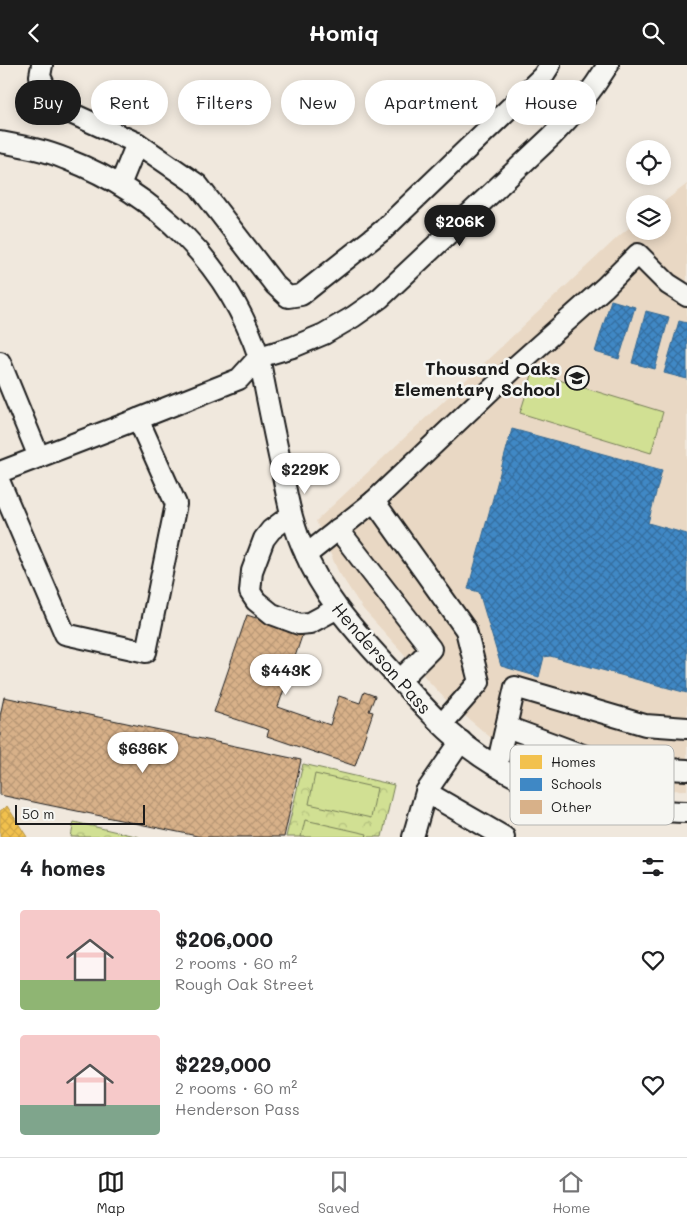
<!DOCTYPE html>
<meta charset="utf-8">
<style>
body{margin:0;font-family:Mali,sans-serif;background:#f6f6f6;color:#202124;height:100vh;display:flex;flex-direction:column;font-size:19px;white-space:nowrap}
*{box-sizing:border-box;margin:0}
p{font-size:16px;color:#757577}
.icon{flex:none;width:28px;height:28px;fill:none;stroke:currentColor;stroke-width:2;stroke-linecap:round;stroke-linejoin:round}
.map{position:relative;height:772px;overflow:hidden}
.side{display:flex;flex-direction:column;background:#fff;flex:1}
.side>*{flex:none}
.top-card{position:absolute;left:15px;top:15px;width:658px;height:45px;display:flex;gap:10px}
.buttons{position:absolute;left:626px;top:75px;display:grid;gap:10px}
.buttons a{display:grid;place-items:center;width:45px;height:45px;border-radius:50%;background:#fff;box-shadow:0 2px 12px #0003;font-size:25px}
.scale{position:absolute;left:15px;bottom:12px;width:130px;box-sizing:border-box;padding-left:5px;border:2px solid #1c1c1c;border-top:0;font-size:14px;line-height:18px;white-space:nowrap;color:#1c1c1c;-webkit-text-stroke:4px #f6f6f2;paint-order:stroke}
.price{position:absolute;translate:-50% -42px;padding:0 11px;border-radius:18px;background:#fff;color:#222;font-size:16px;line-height:32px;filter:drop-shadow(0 1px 2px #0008)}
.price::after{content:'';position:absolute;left:50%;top:30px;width:15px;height:11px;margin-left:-8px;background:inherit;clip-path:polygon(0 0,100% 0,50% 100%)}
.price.selected{background:#1c1c1c;color:#fff}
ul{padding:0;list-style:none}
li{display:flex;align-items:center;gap:15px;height:125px;padding:0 20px}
li span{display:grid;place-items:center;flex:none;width:140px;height:100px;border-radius:5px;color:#555}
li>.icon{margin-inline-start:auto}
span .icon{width:60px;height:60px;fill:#fffc;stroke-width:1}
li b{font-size:21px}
h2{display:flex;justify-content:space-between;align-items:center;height:60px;padding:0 20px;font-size:21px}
.chip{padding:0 18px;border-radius:22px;background:#fff;box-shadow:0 2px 12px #0003;font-size:18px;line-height:45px}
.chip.selected{background:#1c1c1c;color:#fff}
header{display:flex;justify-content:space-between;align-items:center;height:65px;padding:0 20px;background:#1c1c1c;color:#fff;font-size:22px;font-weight:700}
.tabs{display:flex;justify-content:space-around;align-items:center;height:70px;border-top:1px solid #e0e0e0;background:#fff;font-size:14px;color:#757577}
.tabs a{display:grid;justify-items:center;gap:2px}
.tabs .selected{color:#1c1c1c}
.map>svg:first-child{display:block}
.built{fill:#e9d8c4}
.forest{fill:url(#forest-crowns);stroke:#767e58}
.pitch{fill:#d1e093;stroke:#767e58}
.homes{fill:url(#homes-cross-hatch);stroke:#b2903f}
.schools{fill:url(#schools-cross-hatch);stroke:#346892}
.building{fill:url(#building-cross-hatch);stroke:#1c1c1c}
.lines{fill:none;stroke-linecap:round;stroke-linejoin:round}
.minor-casing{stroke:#1c1c1c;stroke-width:24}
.minor{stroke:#f6f6f2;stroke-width:20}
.labels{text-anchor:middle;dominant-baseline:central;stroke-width:5;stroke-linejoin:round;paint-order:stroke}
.poi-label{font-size:18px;font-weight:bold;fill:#1c1c1c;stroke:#f6f6f2;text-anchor:end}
.street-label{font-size:18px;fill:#1c1c1c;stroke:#f6f6f2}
.key{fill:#f6f6f2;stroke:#b5b5b2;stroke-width:1}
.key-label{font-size:14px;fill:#1c1c1c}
</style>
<header><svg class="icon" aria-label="back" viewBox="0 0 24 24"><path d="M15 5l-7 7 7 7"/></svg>Homiq<svg class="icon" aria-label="search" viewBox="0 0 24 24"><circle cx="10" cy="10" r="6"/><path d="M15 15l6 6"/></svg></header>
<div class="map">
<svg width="687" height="772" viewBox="0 0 687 772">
<defs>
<pattern id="forest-crowns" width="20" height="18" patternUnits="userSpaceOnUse" patternTransform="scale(1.25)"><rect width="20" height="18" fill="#d1e093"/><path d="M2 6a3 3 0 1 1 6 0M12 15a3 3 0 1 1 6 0" fill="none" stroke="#b3c07e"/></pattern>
<pattern id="homes-cross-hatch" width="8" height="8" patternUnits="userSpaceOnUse" patternTransform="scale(1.25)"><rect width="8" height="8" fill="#f2c14e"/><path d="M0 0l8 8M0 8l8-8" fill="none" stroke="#cfa544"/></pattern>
<pattern id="schools-cross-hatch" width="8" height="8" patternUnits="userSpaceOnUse" patternTransform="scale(1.25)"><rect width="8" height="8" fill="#3f88c5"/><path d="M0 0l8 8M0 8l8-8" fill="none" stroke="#346e9f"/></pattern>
<pattern id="building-cross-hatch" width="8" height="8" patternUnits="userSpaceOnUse" patternTransform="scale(1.25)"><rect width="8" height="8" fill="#d8b189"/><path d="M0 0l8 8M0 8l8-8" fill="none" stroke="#b99876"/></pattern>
</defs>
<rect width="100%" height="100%" fill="#f0e8dd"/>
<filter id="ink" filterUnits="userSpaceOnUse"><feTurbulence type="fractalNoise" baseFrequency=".02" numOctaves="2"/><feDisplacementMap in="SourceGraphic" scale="10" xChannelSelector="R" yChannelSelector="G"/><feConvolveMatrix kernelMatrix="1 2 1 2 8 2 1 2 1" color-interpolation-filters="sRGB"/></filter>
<g filter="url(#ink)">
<!-- built -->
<polygon class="built" points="687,119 687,725 645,726 604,722 533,697 490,672 445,634 363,544 338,506 316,456 619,171 635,158 635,166 662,166 662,139 661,139"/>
<!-- forest -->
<g class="forest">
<polygon points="303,699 394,720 382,772 286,772"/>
<polygon points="74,757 139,772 71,772"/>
</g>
<!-- pitch -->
<g class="pitch">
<polygon points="533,307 663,347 651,388 520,348"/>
<polygon points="315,709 377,723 371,753 309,739"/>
<polygon points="305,755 367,769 366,772 301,772"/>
</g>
<!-- homes -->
<polygon class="homes" points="7,741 27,772 0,772 0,746"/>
<!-- schools -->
<g class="schools">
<polygon points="611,235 635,242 619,294 595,287"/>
<polygon points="646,246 669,252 655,304 632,298"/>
<polygon points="679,256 687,258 687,314 664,308"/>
<polygon points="512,364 662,405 648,458 687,469 687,628 550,591 544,592 539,612 501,601 479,527 468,524"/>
</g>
<!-- building -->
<g class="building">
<polygon points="247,550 303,568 278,642 330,660 339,631 360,638 364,627 375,631 369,646 373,647 355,701 267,671 269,665 214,647"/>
<polygon points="4,632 301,695 284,772 202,772 0,730 0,651"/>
</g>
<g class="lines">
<!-- minor casing -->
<g class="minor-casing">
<g id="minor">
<polyline points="42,0 40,11 53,40 137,78"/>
<path d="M0 77C22 81 45 85 66 94 157 129 228 200 259 292 266 328 273 364 281 400 286 427 291 455 302 481 322 530 353 564 389 603 409 625 429 649 452 669 493 705 546 731 600 741 629 746 658 746 687 747"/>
<polyline points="120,120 137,78 198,120 275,220 288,232 301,230 383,165 543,11 550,0"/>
<polyline points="0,297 39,392"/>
<polyline points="0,407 138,354"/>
<path d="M0 418 65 569 146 587 176 439 138 354 239 314 259 292 293 282 324 269 353 252 380 233 552 71C574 49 592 26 608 0"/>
<polyline points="374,436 514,303 605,222 638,189 668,219 687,231"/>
<polyline points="291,450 271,465 264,474 252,506 250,527 256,536 272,549 299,559 310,558 336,544"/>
<polyline points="338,464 431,584 400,615"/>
<polyline points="306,490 374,436 466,565 479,617 442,659"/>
<polyline points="507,662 607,699 647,703 687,705"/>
<polyline points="461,676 426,727 504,772"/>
<polyline points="497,701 515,622 645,660 687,663"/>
<polyline points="413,772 426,727"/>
</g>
</g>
<!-- minor -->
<use href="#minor" class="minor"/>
</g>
</g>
<!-- icons -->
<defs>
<g id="school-ring" transform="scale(1.25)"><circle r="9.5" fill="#f6f6f2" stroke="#1c1c1c" stroke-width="1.5"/><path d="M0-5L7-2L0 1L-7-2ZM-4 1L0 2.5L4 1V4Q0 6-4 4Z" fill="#1c1c1c"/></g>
</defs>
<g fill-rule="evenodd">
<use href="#school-ring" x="577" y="313"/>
</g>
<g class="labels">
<!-- poi labels -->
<g class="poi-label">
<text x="560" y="303">Thousand Oaks<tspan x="560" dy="21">Elementary School</tspan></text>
</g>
<!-- street labels -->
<g class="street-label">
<text transform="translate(382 593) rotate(49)">Henderson Pass</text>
</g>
</g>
<!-- legend -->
<rect x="510" y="680" width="164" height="80" rx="8" class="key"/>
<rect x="520" y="690" width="22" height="14" fill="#f2c14e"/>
<rect x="520" y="713" width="22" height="13" fill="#3f88c5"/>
<rect x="520" y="735" width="22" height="14" fill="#d8b189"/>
<g class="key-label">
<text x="551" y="702">Homes</text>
<text x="551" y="724">Schools</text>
<text x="551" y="747">Other</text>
</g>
</svg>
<div class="buttons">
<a><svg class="icon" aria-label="locate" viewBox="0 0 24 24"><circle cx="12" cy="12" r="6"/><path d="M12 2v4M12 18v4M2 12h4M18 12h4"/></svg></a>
<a><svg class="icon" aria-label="layers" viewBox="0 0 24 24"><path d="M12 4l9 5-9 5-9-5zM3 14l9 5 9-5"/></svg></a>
</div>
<div class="scale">50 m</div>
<b class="price selected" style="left:460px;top:182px">$206K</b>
<b class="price" style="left:305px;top:430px">$229K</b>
<b class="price" style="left:286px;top:631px">$443K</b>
<b class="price" style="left:143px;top:709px">$636K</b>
<div class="top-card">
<a class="chip selected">Buy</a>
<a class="chip">Rent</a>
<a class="chip">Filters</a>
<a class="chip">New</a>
<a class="chip">Apartment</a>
<a class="chip">House</a>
</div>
</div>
<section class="side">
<h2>4 homes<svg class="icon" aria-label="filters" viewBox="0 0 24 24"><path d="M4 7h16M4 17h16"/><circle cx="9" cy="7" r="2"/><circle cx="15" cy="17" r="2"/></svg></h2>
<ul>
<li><span style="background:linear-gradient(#f6c9c9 70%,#8fb573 0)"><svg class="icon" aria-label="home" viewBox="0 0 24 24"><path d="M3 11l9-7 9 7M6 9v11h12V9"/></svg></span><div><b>$206,000</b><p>2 rooms · 60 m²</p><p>Rough Oak Street</p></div><svg class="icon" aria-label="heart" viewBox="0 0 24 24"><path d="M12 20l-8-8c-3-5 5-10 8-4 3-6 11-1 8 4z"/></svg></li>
<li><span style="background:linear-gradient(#f6c9c9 70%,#7fa58c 0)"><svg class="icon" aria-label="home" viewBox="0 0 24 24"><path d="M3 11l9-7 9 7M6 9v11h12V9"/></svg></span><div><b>$229,000</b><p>2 rooms · 60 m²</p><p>Henderson Pass</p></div><svg class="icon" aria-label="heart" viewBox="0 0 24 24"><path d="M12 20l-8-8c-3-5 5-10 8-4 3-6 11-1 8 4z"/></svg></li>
</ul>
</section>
<nav class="tabs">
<a class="selected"><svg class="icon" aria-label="map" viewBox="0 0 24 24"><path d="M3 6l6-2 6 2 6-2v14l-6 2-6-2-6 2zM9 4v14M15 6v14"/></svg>Map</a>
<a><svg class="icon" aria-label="saved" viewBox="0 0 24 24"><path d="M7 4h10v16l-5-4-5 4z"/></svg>Saved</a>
<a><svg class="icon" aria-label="home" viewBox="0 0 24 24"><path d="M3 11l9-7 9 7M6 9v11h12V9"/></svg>Home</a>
</nav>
